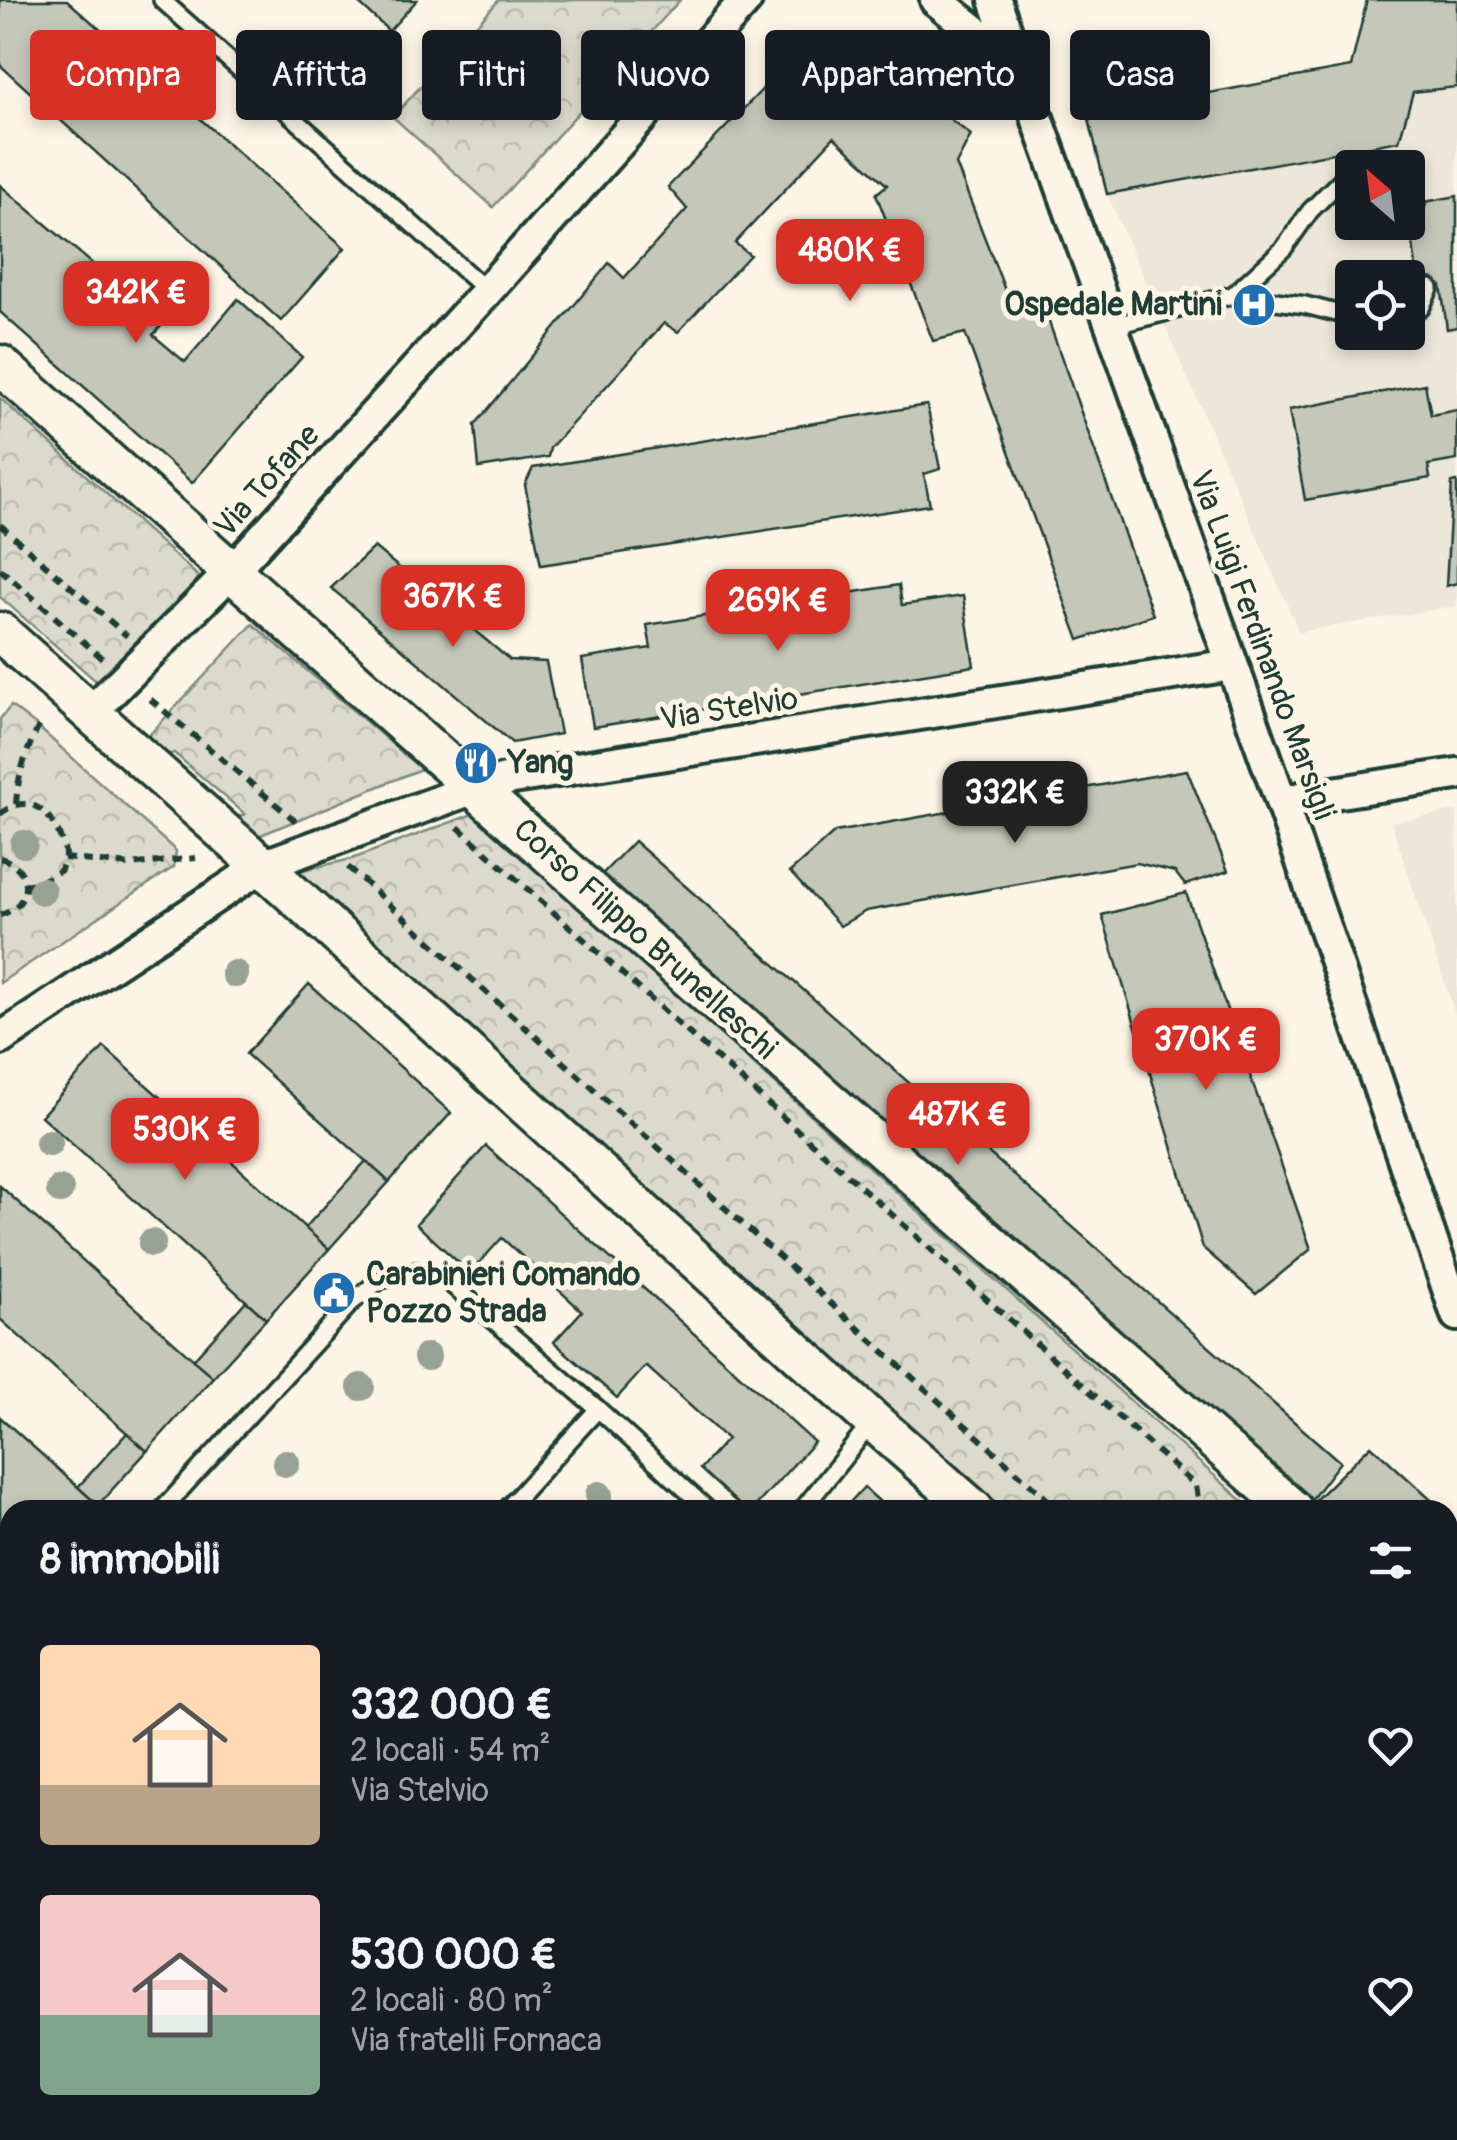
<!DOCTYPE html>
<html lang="it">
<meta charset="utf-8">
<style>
body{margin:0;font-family:Pangolin,sans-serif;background:#242831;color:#f1f3f6;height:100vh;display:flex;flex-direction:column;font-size:38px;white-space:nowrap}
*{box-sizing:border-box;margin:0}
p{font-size:32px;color:#9ea1a6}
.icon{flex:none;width:55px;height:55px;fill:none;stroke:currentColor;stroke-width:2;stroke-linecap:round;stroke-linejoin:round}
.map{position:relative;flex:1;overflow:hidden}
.panel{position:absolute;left:0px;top:1500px;width:1458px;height:640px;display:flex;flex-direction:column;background:#171b24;border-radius:30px 30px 0 0;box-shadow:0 5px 15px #0003}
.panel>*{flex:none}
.top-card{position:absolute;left:30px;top:30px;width:1398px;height:90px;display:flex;gap:20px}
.needle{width:65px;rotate:332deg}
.tools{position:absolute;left:1335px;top:150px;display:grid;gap:20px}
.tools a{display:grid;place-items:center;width:90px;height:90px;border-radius:10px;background:#171b24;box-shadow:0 5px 15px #0003;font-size:50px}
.price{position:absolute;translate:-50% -85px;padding:0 22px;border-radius:20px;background:#d93025;color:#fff;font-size:32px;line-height:65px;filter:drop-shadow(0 2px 5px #0008)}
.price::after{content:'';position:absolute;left:50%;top:60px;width:30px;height:22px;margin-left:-15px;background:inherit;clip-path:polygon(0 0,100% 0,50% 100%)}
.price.on{background:#222;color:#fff}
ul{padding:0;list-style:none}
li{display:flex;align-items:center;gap:30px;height:250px;padding:0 40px}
li span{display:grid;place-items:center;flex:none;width:280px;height:200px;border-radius:10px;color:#555}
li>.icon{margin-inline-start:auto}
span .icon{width:120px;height:120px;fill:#fffc;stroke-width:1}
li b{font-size:42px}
h2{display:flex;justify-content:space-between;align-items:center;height:120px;padding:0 40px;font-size:42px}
.chip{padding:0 35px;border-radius:10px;background:#171b24;box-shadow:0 5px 15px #0003;font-size:35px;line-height:90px}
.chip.on{background:#d93025;color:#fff}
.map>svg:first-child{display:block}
.built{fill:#ece7d8;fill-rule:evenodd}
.park{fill:url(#park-crowns);stroke:#7e8c80;stroke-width:2.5}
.building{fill:#c5c7b9;stroke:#1f3d34;stroke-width:2.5}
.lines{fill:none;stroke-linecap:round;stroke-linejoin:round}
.service-casing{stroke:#1f3d34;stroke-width:22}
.minor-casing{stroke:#1f3d34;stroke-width:38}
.tertiary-casing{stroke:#1f3d34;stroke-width:45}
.secondary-casing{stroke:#1f3d34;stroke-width:50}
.path{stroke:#1f3d34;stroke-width:6;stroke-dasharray:10 8;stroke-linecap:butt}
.service{stroke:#fcf5e5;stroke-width:15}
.minor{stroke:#fcf5e5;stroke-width:30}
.tertiary{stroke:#fcf5e5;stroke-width:38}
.secondary{stroke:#fcf5e5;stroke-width:42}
.tram{stroke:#1f3d34;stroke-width:2.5}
.tree{fill:#97a194}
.labels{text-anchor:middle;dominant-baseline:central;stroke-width:10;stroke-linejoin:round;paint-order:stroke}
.poi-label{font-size:32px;font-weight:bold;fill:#1f3d34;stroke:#fcf5e5;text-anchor:start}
.street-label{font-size:32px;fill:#1f3d34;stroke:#fcf5e5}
</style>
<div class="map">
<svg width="1457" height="2140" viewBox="0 0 1457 2140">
<defs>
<pattern id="park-crowns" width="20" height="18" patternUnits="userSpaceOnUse" patternTransform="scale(2.5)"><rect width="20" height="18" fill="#dcdacc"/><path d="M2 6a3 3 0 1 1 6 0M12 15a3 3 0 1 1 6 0" fill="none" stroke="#bcbcb0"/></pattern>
</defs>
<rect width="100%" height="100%" fill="#fcf5e5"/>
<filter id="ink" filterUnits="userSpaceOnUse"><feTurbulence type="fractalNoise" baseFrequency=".01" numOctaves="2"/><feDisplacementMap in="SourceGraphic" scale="20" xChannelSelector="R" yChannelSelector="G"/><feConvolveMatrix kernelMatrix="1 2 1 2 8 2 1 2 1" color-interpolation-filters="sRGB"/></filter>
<g filter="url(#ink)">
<!-- built -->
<g class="built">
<path d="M1367 0H1457V606L1299 632 1107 194 1088 115 1350 68ZM1352 168H1408V222H1352ZM1352 278H1408V332H1352Z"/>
<polygon points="1457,811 1457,1020 1391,822"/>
</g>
<!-- park -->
<g class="park">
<polygon points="499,0 680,0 493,207 393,117"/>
<polygon points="0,398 199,577 104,688 0,597"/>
<polygon points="253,624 421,769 251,839 227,821 245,814 174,753 155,758 140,745"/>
<polygon points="11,706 38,727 176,851 174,867 0,983 0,719"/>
<polygon points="473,814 1253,1510 1002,1510 294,872 352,859"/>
<polygon points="1448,1683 1457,1692 1457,1778 1448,1782"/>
</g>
<!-- building -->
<g class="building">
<polygon points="0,0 67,0 345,248 281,321 0,65"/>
<polygon points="355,0 417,0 389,31"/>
<polygon points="1367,0 1457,0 1457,87 1413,92 1399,141 1107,194 1088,115 1351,67"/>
<polygon points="809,41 831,60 848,41 971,135 956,164 1015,316 1044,308 1153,615 1079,640 965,333 933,341 876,194 887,185 834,137 735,243 750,255 678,332 664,323 550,448 548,457 479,468 475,425 609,263 624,278 687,209 668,187"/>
<polygon points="0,185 163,324 153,335 185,362 238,299 302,357 192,483 0,312"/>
<polygon points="1457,196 1457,327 1447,329 1441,286 1419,290 1408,205"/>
<polygon points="1425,384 1431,415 1457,410 1457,460 1428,465 1430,478 1305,500 1289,410"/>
<polygon points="927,405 940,469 924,474 930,505 541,565 525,485 533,468"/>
<polygon points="1457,482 1457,583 1446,586 1452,483"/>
<polygon points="374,547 510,660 546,662 560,734 512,743 331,588"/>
<polygon points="899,585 902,605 963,596 974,666 593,727 582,659 651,648 647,625"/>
<polygon points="1187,770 1228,871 1185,885 1175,872 1137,863 866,911 840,926 790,872 835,832"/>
<polygon points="634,841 1340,1462 1305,1508 588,889"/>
<polygon points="1186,893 1311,1249 1256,1294 1203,1248 1102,915"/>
<polygon points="309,984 451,1113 389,1182 246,1054"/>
<polygon points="104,1047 329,1249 266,1319 41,1116"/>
<polygon points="486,1146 814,1442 752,1510 745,1510 700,1469 727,1439 646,1366 617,1398 554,1342 582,1311 502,1238 470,1273 416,1224"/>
<polygon points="366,1161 389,1182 329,1249 305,1228"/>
<polygon points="0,1186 213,1377 147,1451 0,1319"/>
<polygon points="246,1301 266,1319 213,1377 193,1360"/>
<polygon points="0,1417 98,1505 93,1510 10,1510 10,1556 0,1547"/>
<polygon points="127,1433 147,1451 98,1505 78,1487"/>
<polygon points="1371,1445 1441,1509 1439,1510 1317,1510 1311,1504"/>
<polygon points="864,1487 870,1493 889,1510 843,1510"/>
<polygon points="10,1566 10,1602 0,1613 0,1577"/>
<polygon points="0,1638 10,1647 10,1690 0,1681"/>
<polygon points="0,1681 10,1690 10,1697 0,1708"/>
<polygon points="10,1697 10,1781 0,1772 0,1708"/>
<polygon points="653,2130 687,2130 678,2140 665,2140"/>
<polygon points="1213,2130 1301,2130 1288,2138 1290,2140 1216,2140"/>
</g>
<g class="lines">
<!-- service casing -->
<g class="service-casing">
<g id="service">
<polyline points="162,0 487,291"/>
<polyline points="1408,189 1416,203"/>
<polyline points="1233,295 1284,248 1310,211 1345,176 1352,174"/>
<polyline points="1408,313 1421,308 1430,288"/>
<polyline points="1112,326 1233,295 1305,305 1352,317"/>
<polyline points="162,1510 352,1302 380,1280 417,1271 445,1279 598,1409 708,1510"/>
<polyline points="506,1510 598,1409"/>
<polyline points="802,1510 873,1421"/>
</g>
</g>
<!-- minor casing -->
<g class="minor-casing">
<g id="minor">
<polyline points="936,0 1019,66"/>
<polyline points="995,0 1281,801 1457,1315"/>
<polyline points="91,712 231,572 487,291 746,0"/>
<polyline points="1281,801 1457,774"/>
<polyline points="0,1039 262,866 475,788 513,778 1231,665"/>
<polyline points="1448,1588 1457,1577"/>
</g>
</g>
<!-- tertiary casing -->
<g class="tertiary-casing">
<g id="tertiary">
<polyline points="0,365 588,889 1293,1510"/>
<polyline points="0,632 262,866 873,1421 974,1510"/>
<polyline points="1448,1646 1457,1654"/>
<polyline points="1448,1846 1457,1841"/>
<polyline points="1448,1922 1457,1930"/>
<polyline points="810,2140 832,2130"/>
</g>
</g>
<!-- secondary casing -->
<g class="secondary-casing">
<g id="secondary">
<polyline points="0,2087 10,2093"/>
<polyline points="70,2130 86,2140"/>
</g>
</g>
<!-- path -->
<g class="path">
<polyline points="0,525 127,636"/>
<polyline points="0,569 102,658"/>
<polyline points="150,699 297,822"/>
<path d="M16 804C18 774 27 747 42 721"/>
<path d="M0 814C29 791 50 811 61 839 63 845 65 849 65 855 65 860 62 865 61 870L39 882 25 885"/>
<polyline points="458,827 1196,1486 1200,1510"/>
<path d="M0 858C34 867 33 906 0 915"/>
<polyline points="64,858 129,865 196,858"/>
<polyline points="348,867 1059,1510"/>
<polyline points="1448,1768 1457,1777"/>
</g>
<!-- service -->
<use href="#service" class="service"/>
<!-- minor -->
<use href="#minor" class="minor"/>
<!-- tertiary -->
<use href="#tertiary" class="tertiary"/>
<!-- secondary -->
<use href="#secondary" class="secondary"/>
<!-- tram -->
<g class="tram">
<polyline points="1448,1836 1457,1831"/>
<polyline points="1448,1860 1457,1855"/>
<polyline points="781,2140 803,2130"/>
<polyline points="832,2140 854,2130"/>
</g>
</g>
<!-- trees -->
<g class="tree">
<circle cx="24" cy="844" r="14"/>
<circle cx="42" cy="891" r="14"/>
<circle cx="235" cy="974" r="14"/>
<circle cx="49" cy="1143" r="14"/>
<circle cx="60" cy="1190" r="14"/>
<circle cx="152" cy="1243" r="14"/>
<circle cx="427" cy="1357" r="14"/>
<circle cx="361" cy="1387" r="14"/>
<circle cx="286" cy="1463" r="14"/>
<circle cx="599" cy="1495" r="14"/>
</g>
</g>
<!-- icons -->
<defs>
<g id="hospital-disc" transform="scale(2.25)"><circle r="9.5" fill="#1f6fb2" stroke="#fcf5e5"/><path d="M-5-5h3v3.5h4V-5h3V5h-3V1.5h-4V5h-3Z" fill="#fff"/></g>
<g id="restaurant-disc" transform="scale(2.25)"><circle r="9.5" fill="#1f6fb2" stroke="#fcf5e5"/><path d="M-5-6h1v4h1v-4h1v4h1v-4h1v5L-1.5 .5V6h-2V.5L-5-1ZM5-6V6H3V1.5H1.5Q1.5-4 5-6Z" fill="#fff"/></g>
<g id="civic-disc" transform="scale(2.25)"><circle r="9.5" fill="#1f6fb2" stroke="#fcf5e5"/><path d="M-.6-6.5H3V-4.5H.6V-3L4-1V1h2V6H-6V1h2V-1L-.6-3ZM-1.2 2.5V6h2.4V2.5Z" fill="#fff"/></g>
</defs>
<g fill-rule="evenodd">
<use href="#hospital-disc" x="1254" y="305"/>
<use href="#restaurant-disc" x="476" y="763"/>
<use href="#civic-disc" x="334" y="1293"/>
</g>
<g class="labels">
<!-- poi labels -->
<g class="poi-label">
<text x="1222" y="305" text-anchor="end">Ospedale Martini</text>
<text x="508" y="763">Yang</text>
<text x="366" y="1275">Carabinieri Comando<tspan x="366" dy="37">Pozzo Strada</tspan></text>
</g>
<!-- street labels -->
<g class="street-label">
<text transform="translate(267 481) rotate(-48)">Via Tofane</text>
<text transform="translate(1262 645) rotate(70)">Via Luigi Ferdinando Marsigli</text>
<text transform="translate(729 709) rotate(-9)">Via Stelvio</text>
<text transform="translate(645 939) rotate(42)">Corso Filippo Brunelleschi</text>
</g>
</g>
</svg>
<div class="tools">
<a><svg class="needle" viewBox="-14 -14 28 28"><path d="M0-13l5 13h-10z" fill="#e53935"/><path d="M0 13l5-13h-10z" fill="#9ea1a6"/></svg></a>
<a><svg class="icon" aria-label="locate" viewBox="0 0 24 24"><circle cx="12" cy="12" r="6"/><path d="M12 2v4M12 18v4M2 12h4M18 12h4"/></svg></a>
</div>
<b class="price" style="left:850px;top:304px">480K €</b>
<b class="price" style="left:136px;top:346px">342K €</b>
<b class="price" style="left:453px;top:650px">367K €</b>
<b class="price" style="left:778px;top:654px">269K €</b>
<b class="price on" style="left:1015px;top:846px">332K €</b>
<b class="price" style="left:1206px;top:1093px">370K €</b>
<b class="price" style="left:958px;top:1168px">487K €</b>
<b class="price" style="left:185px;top:1183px">530K €</b>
<div class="top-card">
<a class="chip on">Compra</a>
<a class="chip">Affitta</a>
<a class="chip">Filtri</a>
<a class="chip">Nuovo</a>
<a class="chip">Appartamento</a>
<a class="chip">Casa</a>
</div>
<section class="panel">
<h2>8 immobili<svg class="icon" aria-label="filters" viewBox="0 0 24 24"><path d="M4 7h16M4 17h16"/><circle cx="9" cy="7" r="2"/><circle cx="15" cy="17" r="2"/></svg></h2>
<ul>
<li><span style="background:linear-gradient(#ffd9b3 70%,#b9a48a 0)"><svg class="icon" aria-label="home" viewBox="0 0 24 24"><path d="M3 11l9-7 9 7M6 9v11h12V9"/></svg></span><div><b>332 000 €</b><p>2 locali · 54 m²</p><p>Via Stelvio</p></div><svg class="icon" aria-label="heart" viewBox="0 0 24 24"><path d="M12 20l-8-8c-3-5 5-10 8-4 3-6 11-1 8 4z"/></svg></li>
<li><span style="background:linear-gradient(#f6c9c9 60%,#7fa58c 0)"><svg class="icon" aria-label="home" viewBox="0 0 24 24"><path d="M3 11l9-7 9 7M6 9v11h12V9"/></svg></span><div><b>530 000 €</b><p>2 locali · 80 m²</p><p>Via fratelli Fornaca</p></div><svg class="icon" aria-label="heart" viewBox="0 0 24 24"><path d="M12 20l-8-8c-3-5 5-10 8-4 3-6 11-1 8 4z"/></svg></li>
</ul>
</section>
</div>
